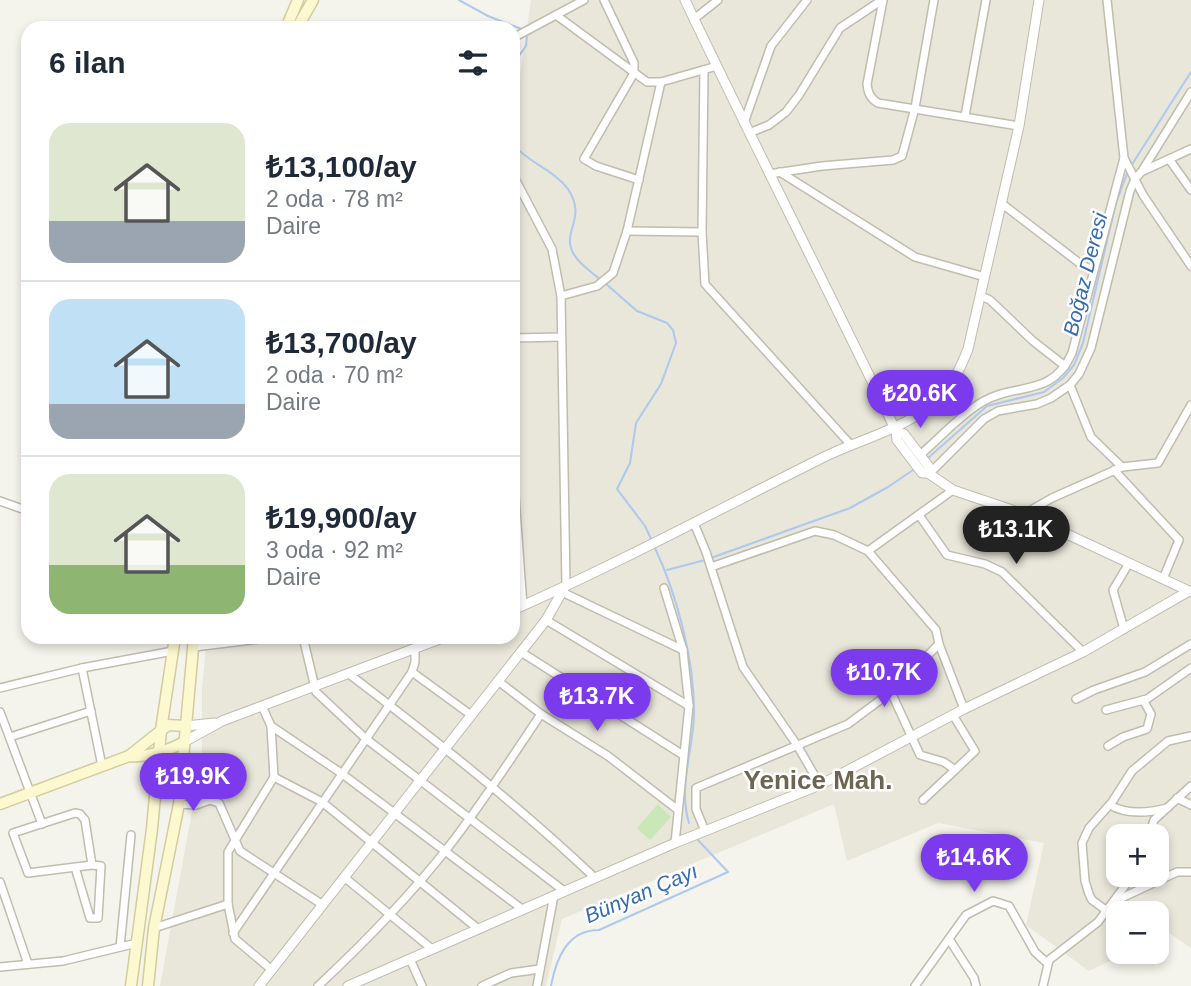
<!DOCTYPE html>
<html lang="tr">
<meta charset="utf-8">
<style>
body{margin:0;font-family:Helvetica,sans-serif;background:#f2f2f3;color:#1f2937;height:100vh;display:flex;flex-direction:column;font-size:26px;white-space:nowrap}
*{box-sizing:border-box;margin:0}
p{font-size:23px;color:#747a83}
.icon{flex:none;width:38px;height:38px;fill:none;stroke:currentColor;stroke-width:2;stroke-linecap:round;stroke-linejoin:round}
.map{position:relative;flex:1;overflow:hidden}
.details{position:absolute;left:21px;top:21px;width:499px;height:623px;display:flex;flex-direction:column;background:#fff;border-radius:21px;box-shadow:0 4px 10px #0003}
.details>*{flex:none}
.tools{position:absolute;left:1106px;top:824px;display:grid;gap:14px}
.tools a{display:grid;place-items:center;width:63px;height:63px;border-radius:14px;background:#fff;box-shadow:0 4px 10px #0003;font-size:35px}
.price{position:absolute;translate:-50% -60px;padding:0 16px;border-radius:24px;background:#7c3aed;color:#fff;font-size:23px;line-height:46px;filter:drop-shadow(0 2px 4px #0008)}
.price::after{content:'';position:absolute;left:50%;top:42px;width:21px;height:16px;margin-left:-10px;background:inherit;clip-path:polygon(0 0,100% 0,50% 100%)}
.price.on{background:#222;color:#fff}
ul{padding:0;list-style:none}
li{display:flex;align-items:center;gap:21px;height:175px;padding:0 28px}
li+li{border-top:2px solid #e0e1e3}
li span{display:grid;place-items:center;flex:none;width:196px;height:140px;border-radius:21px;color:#555}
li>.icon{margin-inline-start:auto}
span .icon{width:84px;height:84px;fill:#fffc;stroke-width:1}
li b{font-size:30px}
h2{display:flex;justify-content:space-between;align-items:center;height:84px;padding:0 28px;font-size:30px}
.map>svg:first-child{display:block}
.residential{fill:#e9e6da;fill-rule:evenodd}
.green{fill:#cae7b8}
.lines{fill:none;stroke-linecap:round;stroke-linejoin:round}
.stream{stroke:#adc9ee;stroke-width:2}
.minor-casing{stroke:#c0bdaf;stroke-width:10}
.tertiary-casing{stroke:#c0bdaf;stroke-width:11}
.secondary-casing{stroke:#d2cc9e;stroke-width:13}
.minor{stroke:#fff;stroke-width:7}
.tertiary{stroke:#fff;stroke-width:9}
.secondary{stroke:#fcf8cf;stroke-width:10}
.labels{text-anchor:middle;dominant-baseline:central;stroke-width:5;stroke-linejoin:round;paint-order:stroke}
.water-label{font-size:21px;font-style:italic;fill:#376bb1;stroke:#fff}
.district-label{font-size:26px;font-weight:bold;fill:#6c6551;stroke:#fff}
</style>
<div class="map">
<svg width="1191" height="986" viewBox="0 0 1191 986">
<rect width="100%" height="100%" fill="#f5f4ec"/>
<!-- residential -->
<path class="residential" d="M531 0H1191V948L1169 933 1157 939V914H1118V952H1129L1089 971 1026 925 1044 843 938 823 847 861 834 804 562 919 546 986H160L202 757V688L207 637H513V123ZM1118 836H1157V875H1118Z"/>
<!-- green -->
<polygon class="green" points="658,804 671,817 650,840 637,828"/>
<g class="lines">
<!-- stream -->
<g class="stream">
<polyline points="459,0 488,16 524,30"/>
<polyline points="513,64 526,46 527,35"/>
<path d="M513 144C528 163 553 169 568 189 586 216 565 229 571 248 574 260 591 272 601 280"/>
<polyline points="1131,166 1191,72"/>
<polyline points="605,283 637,311 667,323 673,330 676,343 661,384 636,423 630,463 617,489 645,526 652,541"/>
<polyline points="928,458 987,406 1044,392 1063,378 1074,365 1083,343 1116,203 1128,171"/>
<path d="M654 546C677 594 695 662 694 715 693 750 678 788 689 823"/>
<polyline points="711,558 850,508 888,487 916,468"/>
<polyline points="667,570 705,560"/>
<path d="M551 986C556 959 567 930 599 930L728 872 697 839"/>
</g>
<!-- minor casing -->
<g class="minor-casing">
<g id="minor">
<polyline points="604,0 634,63 634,73 584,159 596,166 639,180"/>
<path d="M883 0 867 84C868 93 870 98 878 103L1019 126"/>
<polyline points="1107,0 1124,158 1143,195 1191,266"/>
<polyline points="556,15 647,82 661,82 717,66"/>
<polyline points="694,19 718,0"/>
<polyline points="513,38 584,0"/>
<polyline points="704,70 702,232 705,284 850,444"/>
<polyline points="965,116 986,0"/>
<polyline points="744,123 771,46 807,0"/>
<polyline points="749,133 769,125 786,112 799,95 840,28 882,0"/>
<polyline points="1169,159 1191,190"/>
<polyline points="1143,171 1191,149"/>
<polyline points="780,172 915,257 985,277"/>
<polyline points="769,174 822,166 893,160 902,156 915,108 934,0"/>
<polyline points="513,175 552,249 561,296 566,585"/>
<polyline points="1001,203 1082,265 1092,270"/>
<polyline points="627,231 702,232"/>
<polyline points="561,296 597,286 613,273 627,231 661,82"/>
<polyline points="981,296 990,300 1033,341 1065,366"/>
<polyline points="513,338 561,337"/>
<polyline points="1070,385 1091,437 1122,467"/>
<path d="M920 455C940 438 959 416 982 402 1016 382 1052 398 1072 353L1124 158"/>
<polyline points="513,468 523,606"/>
<polyline points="1114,470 1179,540 1163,579"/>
<polyline points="929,474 984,419 998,411 1037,404 1051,398 1070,385 1079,374 1091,348 1130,191 1135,179 1142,171 1191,92"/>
<polyline points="0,501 28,511"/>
<polyline points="1024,514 1052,498 1122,467 1158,463 1191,405"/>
<polyline points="919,515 947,555 985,564 1002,572 1083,652"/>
<polyline points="694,523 706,552 743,667 797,745 820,785"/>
<polyline points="711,567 815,531 834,535 868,551"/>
<polyline points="664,588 683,650 689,706 675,843"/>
<polyline points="562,592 683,650"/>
<polyline points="546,620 689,706"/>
<polyline points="1124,629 1113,590 1129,563"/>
<polyline points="303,637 316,692 365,738 564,891"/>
<polyline points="939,644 964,709"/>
<polyline points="194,647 276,637"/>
<polyline points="415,649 415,662 412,672 471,715"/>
<polyline points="521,652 683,755"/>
<polyline points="82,668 102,766"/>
<polyline points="873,670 891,692 920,755 944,762 955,770 923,800"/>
<path d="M349 674C434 739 517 804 595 878"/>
<polyline points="498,681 541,714 608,756 678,810"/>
<polyline points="0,688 82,668 173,651"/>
<polyline points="1076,699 1094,690 1145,672 1191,644"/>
<polyline points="262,706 271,726 274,777 228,852 228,904 235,939 272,970"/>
<polyline points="1106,710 1147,699 1191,668"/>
<polyline points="0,712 42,824"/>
<polyline points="953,715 975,751 955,770"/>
<polyline points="271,726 341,773 522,909"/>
<polyline points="10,737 91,711"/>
<polyline points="1108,746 1123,737 1147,729 1151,714 1143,700"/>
<polyline points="274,777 322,802 477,928"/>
<polyline points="1177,798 1191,805"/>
<polyline points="179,804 196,805 210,800 219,803 240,851 323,905"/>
<path d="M1110 805C1127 815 1148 813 1167 808"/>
<polyline points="705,831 696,809 696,788 848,724 891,692 939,644 936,630 868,551 953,490"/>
<polyline points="1149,836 1154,820 1191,786"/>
<polyline points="75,867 90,918 98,918 101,866 92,865 28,873 13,833 75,813 80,814 85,820 92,865"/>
<polyline points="344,877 432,949"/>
<polyline points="0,882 28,964"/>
<polyline points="1115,901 1177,872 1191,872"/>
<polyline points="1107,911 1092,900 1089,894 1085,881 1082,843 1089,828 1112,802 1132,771 1168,741 1191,736"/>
<polyline points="154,928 228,904"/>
<polyline points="233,933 412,672"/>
<polyline points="949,939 974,978 976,986"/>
<polyline points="120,947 131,835"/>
<polyline points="410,959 422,986"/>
<polyline points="0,967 63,961 137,943"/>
<path d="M318 986C363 944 407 899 446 850 480 807 510 760 541 714"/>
<polyline points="482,986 511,973 540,969"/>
<polyline points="537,986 554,895"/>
<polyline points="915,986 966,915 993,901 1009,906 1035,952 1047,963"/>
<polyline points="1043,986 1049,960 1098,922 1133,875"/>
</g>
</g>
<!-- tertiary casing -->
<g class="tertiary-casing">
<g id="tertiary">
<path d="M685 0C754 145 827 287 896 431L897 440 922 473H928L953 490 1024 514 1191 592"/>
<polyline points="896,431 904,434 929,467 928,473"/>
<path d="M513 610C617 564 718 510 820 459 855 441 899 431 930 406 950 391 959 372 968 349L1019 126 1039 0"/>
<polyline points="186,726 214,723"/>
<polyline points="184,742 222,721 445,637"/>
<polyline points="259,986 546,620 566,585"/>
<polyline points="348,986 675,843 820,785 964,709 1083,652 1189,591"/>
</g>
</g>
<!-- secondary casing -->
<g class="secondary-casing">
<g id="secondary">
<polyline points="286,28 298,0"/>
<polyline points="297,28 313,0"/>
<polyline points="129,756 168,725 186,726"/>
<path d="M0 804 129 756C145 758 170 750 184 742"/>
<polyline points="131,986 152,829 161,730 175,637"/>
<polyline points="148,986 154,928 179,804 194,637"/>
</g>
</g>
<!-- minor -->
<use href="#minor" class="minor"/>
<!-- tertiary -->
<use href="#tertiary" class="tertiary"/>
<!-- secondary -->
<use href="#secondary" class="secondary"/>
</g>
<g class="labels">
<!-- water labels -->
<g class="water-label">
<text transform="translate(1085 274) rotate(-76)">Boğaz Deresi</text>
<text transform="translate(641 893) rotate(-23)">Bünyan Çayı</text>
</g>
<!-- district labels -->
<g class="district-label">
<text x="818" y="780">Yenice Mah.</text>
</g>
</g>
</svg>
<div class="tools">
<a>+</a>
<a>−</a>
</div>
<b class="price" style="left:920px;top:430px">₺20.6K</b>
<b class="price on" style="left:1016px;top:566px">₺13.1K</b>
<b class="price" style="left:884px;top:709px">₺10.7K</b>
<b class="price" style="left:597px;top:733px">₺13.7K</b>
<b class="price" style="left:193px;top:813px">₺19.9K</b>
<b class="price" style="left:974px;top:894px">₺14.6K</b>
<section class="details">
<h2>6 ilan<svg class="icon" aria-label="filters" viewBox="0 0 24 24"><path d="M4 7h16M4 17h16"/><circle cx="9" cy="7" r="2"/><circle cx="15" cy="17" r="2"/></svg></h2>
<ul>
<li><span style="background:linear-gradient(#dfe7d0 70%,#9aa5b1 0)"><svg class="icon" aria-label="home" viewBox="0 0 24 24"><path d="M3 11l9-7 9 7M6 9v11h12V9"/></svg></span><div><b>₺13,100/ay</b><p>2 oda · 78 m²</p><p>Daire</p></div></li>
<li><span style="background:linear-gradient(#bfe0f5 75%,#9aa5b1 0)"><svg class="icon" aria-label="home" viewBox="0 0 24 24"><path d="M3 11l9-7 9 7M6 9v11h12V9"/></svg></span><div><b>₺13,700/ay</b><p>2 oda · 70 m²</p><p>Daire</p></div></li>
<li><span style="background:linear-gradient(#dfe7d0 65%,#8fb573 0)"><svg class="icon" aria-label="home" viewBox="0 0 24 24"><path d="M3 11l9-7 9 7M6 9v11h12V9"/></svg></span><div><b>₺19,900/ay</b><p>3 oda · 92 m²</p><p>Daire</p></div></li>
</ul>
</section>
</div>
